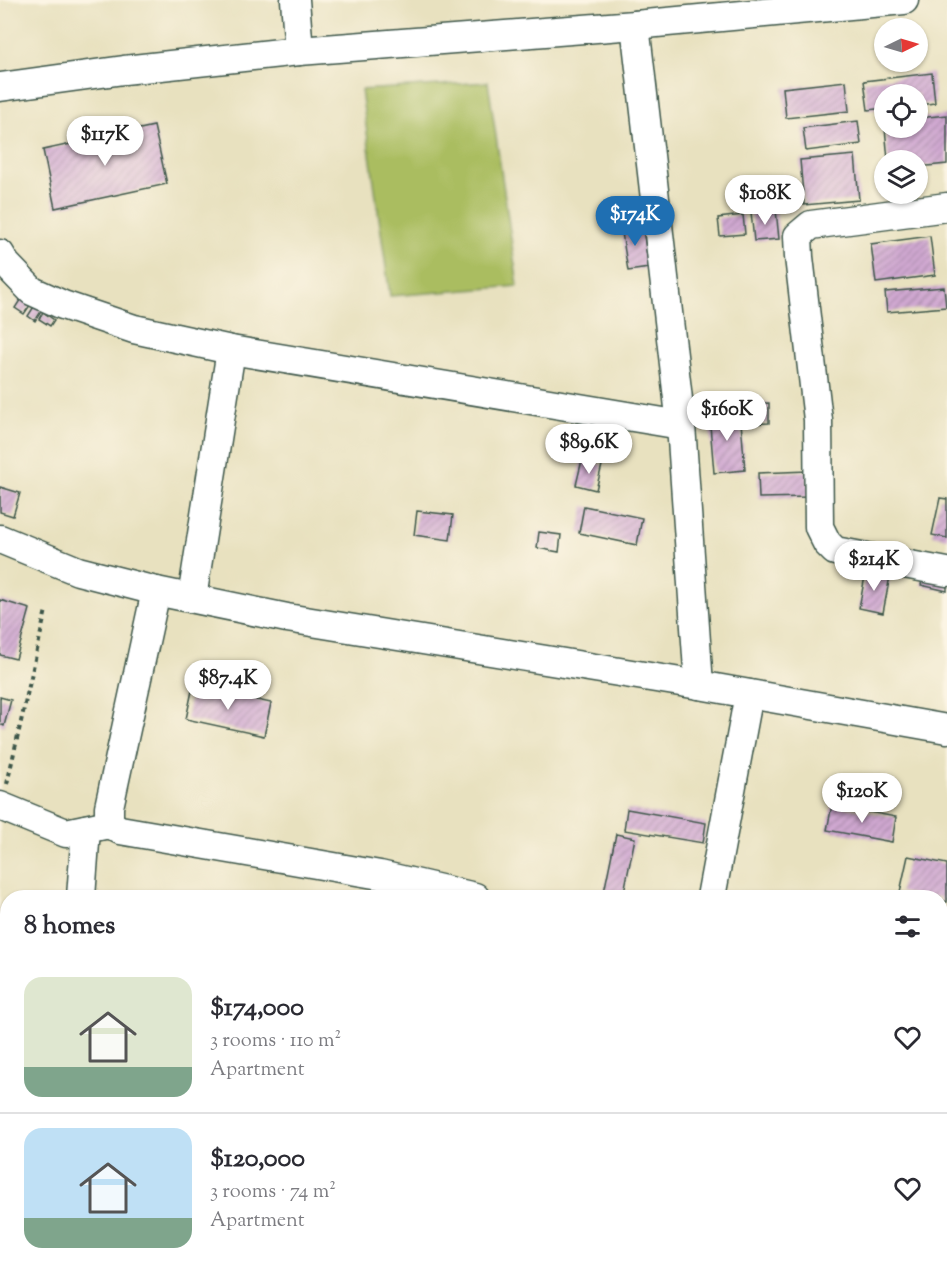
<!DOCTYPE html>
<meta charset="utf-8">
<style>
body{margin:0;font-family:"Sorts Mill Goudy",serif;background:#f7f7f7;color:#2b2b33;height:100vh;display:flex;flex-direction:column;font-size:22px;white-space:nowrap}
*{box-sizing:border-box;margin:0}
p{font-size:20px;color:#7c7c81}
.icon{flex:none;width:33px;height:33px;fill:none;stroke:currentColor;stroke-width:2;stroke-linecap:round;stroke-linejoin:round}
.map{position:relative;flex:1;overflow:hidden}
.panel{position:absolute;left:0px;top:890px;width:948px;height:386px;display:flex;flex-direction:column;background:#fff;border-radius:24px 24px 0 0;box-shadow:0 2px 4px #0004}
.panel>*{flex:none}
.needle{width:39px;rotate:85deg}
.fabs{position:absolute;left:874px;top:18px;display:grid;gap:12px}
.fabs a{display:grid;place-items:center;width:54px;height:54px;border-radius:50%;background:#fff;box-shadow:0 2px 4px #0004;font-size:30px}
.price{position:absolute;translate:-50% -51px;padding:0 14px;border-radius:21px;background:#fff;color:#222;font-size:20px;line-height:39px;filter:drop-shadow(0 2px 3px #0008)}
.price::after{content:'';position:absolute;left:50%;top:36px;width:18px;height:14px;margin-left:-9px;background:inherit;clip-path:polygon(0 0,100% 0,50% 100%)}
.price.on{background:#1f6fb2;color:#fff}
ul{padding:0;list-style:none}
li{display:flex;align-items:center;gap:18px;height:150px;padding:0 24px}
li+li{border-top:2px solid #e1e1e2}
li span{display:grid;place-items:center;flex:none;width:168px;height:120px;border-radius:18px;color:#555}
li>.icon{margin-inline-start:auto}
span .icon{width:72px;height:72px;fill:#fffc;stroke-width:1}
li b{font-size:26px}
h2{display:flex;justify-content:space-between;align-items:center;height:72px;padding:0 24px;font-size:26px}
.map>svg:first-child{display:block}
.pitch{fill:#aabd61;stroke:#647d4a;stroke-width:1.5}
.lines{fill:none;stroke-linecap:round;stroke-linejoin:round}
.stream{stroke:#56bbd4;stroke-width:7}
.building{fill:url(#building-hatch)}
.minor-casing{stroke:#3d5649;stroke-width:31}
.path{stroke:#3d5649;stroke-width:4;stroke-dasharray:4.5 4.5;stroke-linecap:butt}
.minor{stroke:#fff;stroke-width:28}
</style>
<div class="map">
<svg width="947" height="1274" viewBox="0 0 947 1274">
<defs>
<pattern id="building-hatch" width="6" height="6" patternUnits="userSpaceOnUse" patternTransform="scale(1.5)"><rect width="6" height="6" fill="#d0a8d1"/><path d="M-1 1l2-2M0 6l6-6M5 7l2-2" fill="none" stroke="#a88aaa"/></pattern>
</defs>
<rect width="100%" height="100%" fill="#fcf5e5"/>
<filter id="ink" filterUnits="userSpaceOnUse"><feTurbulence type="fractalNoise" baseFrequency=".0167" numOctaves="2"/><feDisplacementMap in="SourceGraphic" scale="12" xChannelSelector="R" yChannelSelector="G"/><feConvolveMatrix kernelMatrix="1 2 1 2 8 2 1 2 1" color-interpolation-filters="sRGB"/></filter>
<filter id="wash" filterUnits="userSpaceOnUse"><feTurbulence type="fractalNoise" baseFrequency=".008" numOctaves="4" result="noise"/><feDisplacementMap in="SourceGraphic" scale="24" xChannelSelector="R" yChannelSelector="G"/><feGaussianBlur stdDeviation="1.35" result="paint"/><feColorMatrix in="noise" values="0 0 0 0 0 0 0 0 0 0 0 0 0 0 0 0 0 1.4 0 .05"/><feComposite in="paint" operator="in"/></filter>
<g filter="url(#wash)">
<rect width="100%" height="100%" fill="#e8e1bf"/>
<!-- pitch -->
<polygon class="pitch" points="488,82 518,286 390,296 361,90"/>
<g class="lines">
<!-- stream -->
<g class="stream">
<polyline points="0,1118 8,1123"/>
<polyline points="866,1268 880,1274"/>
</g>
</g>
<g id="blocks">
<!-- building -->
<g class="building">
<polygon points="932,73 935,103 918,105 918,94 885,94 885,108 868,110 864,81"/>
<polygon points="846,81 849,111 786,118 783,88"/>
<polygon points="947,115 947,164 918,167 918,160 888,160 885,128 918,128 918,118"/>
<polygon points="858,121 861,144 806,151 803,128"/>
<polygon points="154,126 167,184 55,208 43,150"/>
<polygon points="855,155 859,200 804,205 800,160"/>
<polygon points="776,210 779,239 754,241 751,212"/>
<polygon points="743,215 745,234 720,236 718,218"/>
<polygon points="642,223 649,268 628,271 621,226"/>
<polygon points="930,236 935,275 876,283 871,244"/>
<polygon points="944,287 946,307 887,312 885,292"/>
<polygon points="22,297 31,304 24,314 15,308"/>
<polygon points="35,305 42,310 35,321 28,316"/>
<polygon points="43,312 54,320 50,326 39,319"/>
<polygon points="769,403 769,423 745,424 744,404"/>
<polygon points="740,410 745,470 714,473 709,413"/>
<polygon points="582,460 602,465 596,490 576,485"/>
<polygon points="808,471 809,497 759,498 758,473"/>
<polygon points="0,487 20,493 13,516 0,512"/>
<polygon points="940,498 947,499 947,538 932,535"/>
<polygon points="584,506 642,518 637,545 579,533"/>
<polygon points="417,511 453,515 450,540 414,535"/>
<polygon points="539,532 561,535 559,552 537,548"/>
<polygon points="925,568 947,573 947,591 921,585"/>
<polygon points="866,571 890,576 883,613 859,608"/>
<polygon points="0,600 30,609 16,659 0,655"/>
<polygon points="193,686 271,703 264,736 186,719"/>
<polygon points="0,697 11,700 4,726 0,724"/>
<polygon points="832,805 896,817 892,842 827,830"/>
<polygon points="627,809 706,823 703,843 624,830"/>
<polygon points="616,834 635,838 623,897 603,897"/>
<polygon points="908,856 947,864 947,902 940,900 940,897 924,897 900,892"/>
</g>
</g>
</g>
<g filter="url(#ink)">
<use href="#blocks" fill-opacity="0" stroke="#3d5649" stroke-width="1.5"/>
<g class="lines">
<!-- minor casing -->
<g class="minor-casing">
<g id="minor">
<polyline points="295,0 299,51"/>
<polyline points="635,25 681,425 699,685"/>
<polyline points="0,87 124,70 299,51 635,25 904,0"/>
<polyline points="947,207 811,225 798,236 799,257 818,420 819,527 827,543 835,551 947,572"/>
<polyline points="0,254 6,264 32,291 63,305 134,329 231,350 681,425"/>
<polyline points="0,539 78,571 156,591 287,618 699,685 947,729"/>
<polyline points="192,598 231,350"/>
<polyline points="0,806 66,833 109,824 120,830 380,875 475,897"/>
<polyline points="109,824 109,807 156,591"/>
<polyline points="81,897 86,829"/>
<polyline points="711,897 749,694"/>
<polyline points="940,958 947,959"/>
</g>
</g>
<!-- path -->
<polyline class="path" points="7,784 46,610"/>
<!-- minor -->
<use href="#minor" class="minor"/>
</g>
</g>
</svg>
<div class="fabs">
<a><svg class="needle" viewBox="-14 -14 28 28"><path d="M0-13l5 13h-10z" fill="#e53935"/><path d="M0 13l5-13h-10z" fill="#7c7c81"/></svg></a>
<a><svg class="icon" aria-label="locate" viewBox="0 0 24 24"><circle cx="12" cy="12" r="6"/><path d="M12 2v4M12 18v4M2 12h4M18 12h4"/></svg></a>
<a><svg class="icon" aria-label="layers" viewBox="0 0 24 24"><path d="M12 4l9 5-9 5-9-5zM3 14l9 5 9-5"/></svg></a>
</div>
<b class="price" style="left:105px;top:167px">$117K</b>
<b class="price" style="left:765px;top:226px">$108K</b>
<b class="price on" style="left:635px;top:247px">$174K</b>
<b class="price" style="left:727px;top:442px">$160K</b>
<b class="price" style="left:589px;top:475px">$89.6K</b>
<b class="price" style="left:874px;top:592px">$214K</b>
<b class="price" style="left:228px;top:711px">$87.4K</b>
<b class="price" style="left:862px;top:824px">$120K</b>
<section class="panel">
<h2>8 homes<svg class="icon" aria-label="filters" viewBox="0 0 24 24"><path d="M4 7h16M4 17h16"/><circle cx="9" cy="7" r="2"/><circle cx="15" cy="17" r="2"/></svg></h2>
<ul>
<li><span style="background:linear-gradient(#dfe7d0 75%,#7fa58c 0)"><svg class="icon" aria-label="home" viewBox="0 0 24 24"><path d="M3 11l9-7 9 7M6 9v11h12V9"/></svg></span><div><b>$174,000</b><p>3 rooms · 110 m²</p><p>Apartment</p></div><svg class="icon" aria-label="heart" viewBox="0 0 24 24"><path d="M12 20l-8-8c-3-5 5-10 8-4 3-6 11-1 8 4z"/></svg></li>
<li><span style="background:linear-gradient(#bfe0f5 75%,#7fa58c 0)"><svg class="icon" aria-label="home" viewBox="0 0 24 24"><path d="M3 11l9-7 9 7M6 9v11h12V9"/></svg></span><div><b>$120,000</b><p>3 rooms · 74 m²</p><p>Apartment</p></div><svg class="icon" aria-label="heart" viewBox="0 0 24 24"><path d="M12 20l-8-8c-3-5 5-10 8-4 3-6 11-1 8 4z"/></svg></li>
</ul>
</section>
</div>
